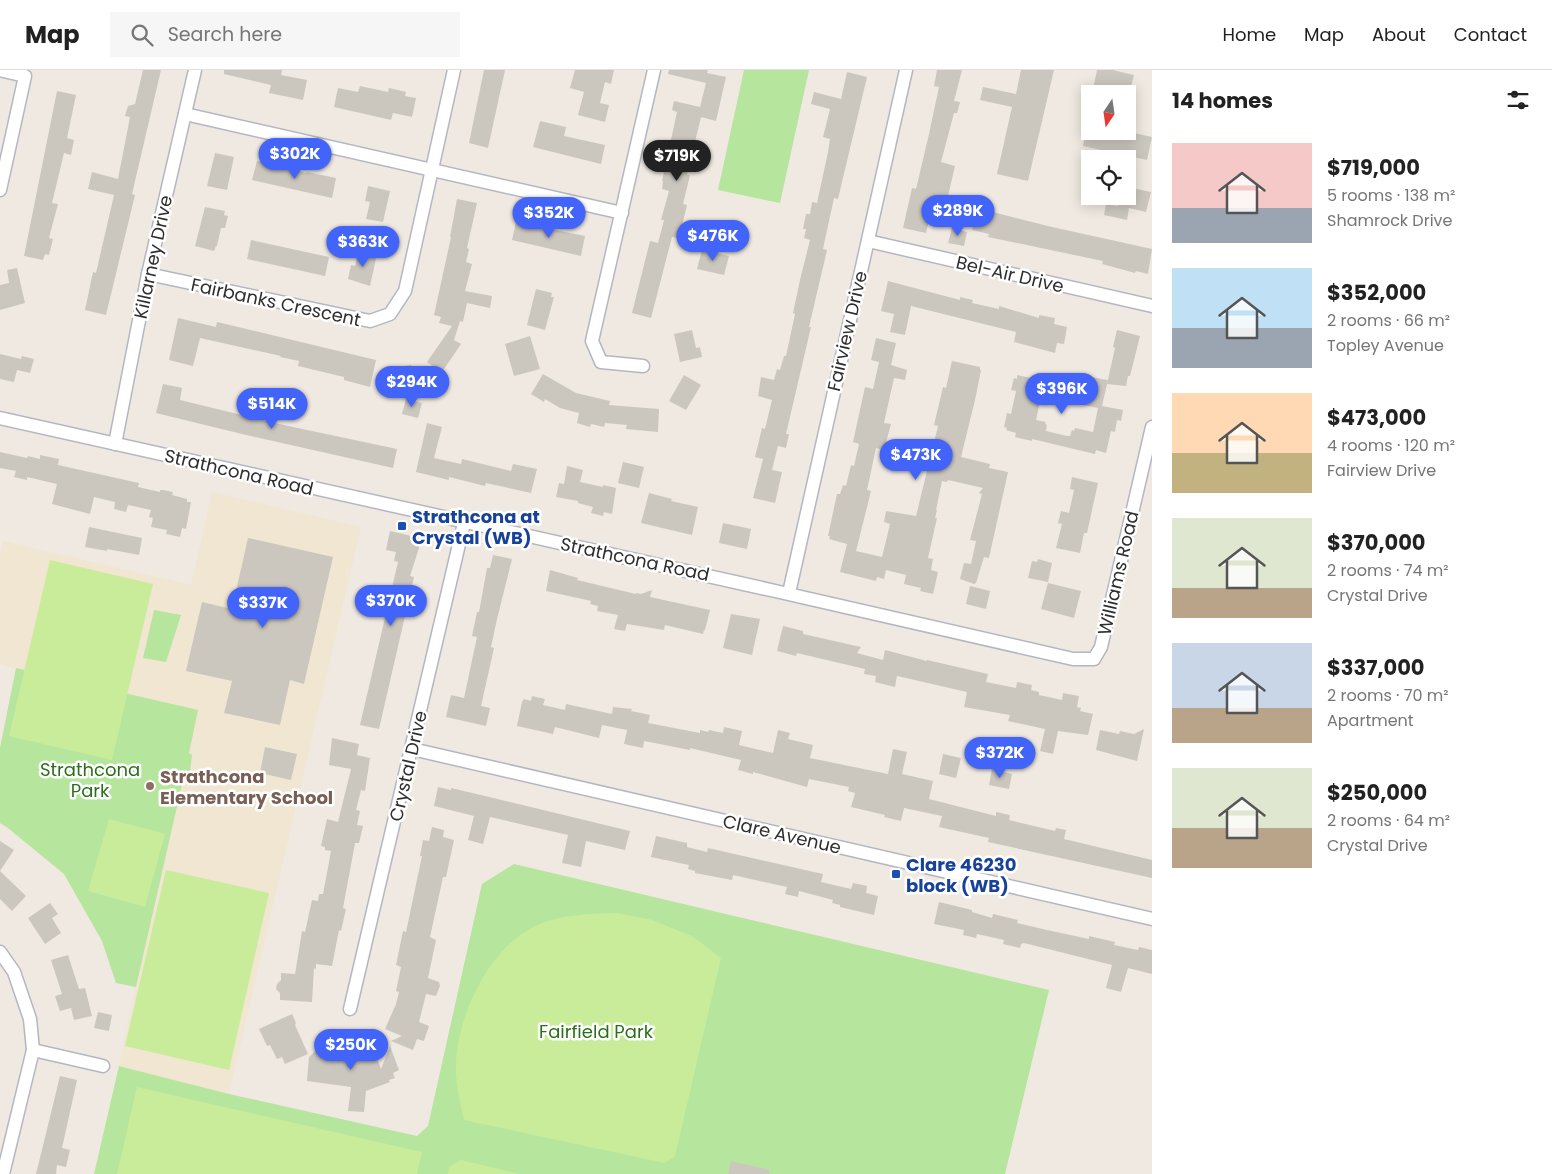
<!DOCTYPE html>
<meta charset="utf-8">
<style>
body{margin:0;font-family:Poppins,sans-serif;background:#f6f6f6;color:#222;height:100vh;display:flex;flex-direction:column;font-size:19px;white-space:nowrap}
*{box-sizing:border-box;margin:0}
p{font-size:16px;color:#767676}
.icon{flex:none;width:28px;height:28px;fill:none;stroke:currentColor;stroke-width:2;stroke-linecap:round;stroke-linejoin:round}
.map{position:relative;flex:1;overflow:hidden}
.details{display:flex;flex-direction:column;background:#fff;width:400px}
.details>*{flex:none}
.needle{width:32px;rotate:193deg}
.tools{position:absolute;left:1081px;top:15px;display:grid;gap:10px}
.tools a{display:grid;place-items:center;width:55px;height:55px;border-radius:0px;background:#fff;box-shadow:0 2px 12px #0003;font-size:25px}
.price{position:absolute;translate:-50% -42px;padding:0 11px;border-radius:18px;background:#4264fb;color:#fff;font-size:16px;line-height:32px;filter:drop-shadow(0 1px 2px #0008)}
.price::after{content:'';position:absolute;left:50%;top:30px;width:15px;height:11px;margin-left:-8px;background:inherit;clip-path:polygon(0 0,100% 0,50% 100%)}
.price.current{background:#222;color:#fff}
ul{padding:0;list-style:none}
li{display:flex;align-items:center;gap:15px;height:125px;padding:0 20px}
li span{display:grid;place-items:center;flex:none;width:140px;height:100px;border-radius:0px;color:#555}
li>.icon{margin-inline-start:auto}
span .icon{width:60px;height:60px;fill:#fffc;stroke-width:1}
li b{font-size:21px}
h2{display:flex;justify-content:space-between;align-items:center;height:60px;padding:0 20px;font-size:21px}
header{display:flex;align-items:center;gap:30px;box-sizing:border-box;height:70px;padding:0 25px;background:#fff;border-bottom:1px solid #e0e0e0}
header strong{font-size:24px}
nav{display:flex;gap:28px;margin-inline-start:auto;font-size:18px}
.search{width:350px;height:45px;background:#f6f6f6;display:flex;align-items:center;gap:12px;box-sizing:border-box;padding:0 18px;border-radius:0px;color:#767676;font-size:19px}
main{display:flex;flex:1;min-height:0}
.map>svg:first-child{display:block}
.education{fill:#f0e6d1}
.green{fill:#b6e59e}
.pitch{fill:#c9ec9a}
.building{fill:#cbc7bf}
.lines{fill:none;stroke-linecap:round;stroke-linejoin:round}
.street-casing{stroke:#b4b7c1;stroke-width:15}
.street{stroke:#fff;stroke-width:12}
.transit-dot{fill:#1a4fb4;stroke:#fff;stroke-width:2}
.education-dot{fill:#8d6e63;stroke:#fff;stroke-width:2}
.labels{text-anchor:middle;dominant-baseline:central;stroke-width:5;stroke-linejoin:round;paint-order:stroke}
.street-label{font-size:18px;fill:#2e2e2e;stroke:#fff}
.transit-label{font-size:18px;font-weight:bold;fill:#164399;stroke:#fff;text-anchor:start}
.park-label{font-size:18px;fill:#2c6e1b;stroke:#fff}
.education-label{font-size:18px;font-weight:bold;fill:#785e54;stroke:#fff;text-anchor:start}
</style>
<header>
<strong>Map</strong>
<div class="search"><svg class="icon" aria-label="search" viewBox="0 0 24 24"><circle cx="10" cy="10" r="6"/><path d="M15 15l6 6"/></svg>Search here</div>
<nav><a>Home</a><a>Map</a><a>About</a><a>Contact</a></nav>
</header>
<main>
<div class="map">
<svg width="1152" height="1104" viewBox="0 0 1152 1104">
<rect width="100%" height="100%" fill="#efe9e1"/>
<!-- education -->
<polygon class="education" points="212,422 361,457 229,1024 119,996 136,917 116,913 102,871 64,804 8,758 0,753 0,678 16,599 0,594 0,485 3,471 191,515"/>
<!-- green -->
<g class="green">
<polygon points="744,0 809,0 780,133 718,120"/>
<polygon points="154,540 181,545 166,592 143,588"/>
<polygon points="16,598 198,640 189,683 192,685 190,702 183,710 136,917 116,913 102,871 64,804 8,758 0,753 0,678"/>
<polygon points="514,794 1049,920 1005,1104 94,1104 119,996 229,1024 417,1066 428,1056 482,814"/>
</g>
<!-- pitch -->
<g class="pitch">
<polygon points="50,490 153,514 112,690 9,666"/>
<polygon points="109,749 165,764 145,837 88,821"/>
<polygon points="166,800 269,823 229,1000 125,976"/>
<path d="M617 843 652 850 692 866 721 888 675 1086 665 1093 464 1050C460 1032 455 1012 456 993 458 946 486 885 528 860 555 844 587 844 617 843Z"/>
<polygon points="137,1017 422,1082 417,1104 117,1104"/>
<polygon points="461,1090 519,1104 448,1104 449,1097"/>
</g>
<!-- building -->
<g class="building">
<polygon points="143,0 161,0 132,124 135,125 106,245 85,240 93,202 96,203 114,125 88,119 92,102 118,109 130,47 125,46 128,36 135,34"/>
<polygon points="224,0 282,0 281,5 307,10 303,30 269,23 271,15 224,4"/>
<polygon points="484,0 505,0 488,78 469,73"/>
<polygon points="575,0 614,0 611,14 605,12 600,33 609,35 605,52 578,45 584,22 570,18"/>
<polygon points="669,0 708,0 707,3 726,7 716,51 701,47 687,105 690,105 683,134 687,135 679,168 672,167 651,248 632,243 650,171 658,173 664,150 661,150 669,121 662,119 663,111 662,111 677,42 672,40 674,31 700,37 706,13 668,4"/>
<polygon points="937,0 962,0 954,31 960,32 957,43 954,43 941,92 955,96 948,126 952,127 947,146 931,143 926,163 903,158 912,118 916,119 929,64 939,17 934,16"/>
<polygon points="1021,0 1054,0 1028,111 997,104 1012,37 980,30 983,17 1016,24"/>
<polygon points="1097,0 1113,0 1134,5 1129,24 1092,24"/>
<polygon points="847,2 867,7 838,129 834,128 823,179 827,180 809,257 811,257 786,364 789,364 786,378 778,376 772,400 782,402 775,433 753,428 763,389 755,387 762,358 765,359 772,330 758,326 761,307 774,310 777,299 780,300 784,286 786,286 795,244 793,243 800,210 810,170 804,168 806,159 803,159 806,144 810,144 812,132 817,133 828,82 830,69 823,67 830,39 811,34 814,22 841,29"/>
<polygon points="360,16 388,22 389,18 406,22 405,26 416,28 412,47 393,43 391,50 334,37 338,18 358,22"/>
<polygon points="57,21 76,25 67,68 74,70 71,85 64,83 52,133 58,134 49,168 53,169 49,185 45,184 43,190 24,186"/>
<polygon points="540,51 566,57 564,66 605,75 601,94 533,77"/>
<polygon points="1086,61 1125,61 1152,67 1147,90 1083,76"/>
<polygon points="215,83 234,87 227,120 207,116"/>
<polygon points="257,91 306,103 307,102 336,108 332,128 252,110"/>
<polygon points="368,116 390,121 383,152 366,149 370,132 365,131"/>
<polygon points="1128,117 1151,122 1146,142 1129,138 1127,150 1104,145 1106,134 1118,136 1118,135 1099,131 1100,126 1128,126"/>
<polygon points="457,129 477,133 467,178 469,179 466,192 472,194 465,221 492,226 490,238 467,233 463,252 460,251 454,270 461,274 442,302 427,292 452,256 439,253 441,247 434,245 451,167 450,167"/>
<polygon points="205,137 225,141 224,145 228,146 225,158 221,158 217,176 216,176 214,181 195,176"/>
<polygon points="977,138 1052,157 1152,179 1148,204 1136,201 1135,203 1102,194 1103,191 988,167 989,164 972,160"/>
<polygon points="516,152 585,166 581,186 512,170"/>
<polygon points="952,158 967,162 964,176 948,173"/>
<polygon points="251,170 329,187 325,206 247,189"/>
<polygon points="359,180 377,184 370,216 348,209 351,195 355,196"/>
<polygon points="702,180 729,186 724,205 697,199"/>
<polygon points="17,198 25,233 0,240 0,215 9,213 7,200"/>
<polygon points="888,211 960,230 960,227 973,230 972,233 999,239 999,236 1039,248 1039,245 1055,248 1054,254 1067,257 1064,274 1057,273 1055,283 1014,272 1016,262 911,236 905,265 890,262 894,244 881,241"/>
<polygon points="536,219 552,223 551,227 554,227 545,260 527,255"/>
<polygon points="178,248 216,257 217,252 376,290 370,317 344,310 344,307 298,296 299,291 280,287 281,286 200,268 193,296 169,290"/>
<polygon points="692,260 696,278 700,277 702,287 680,292 674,264"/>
<polygon points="1117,260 1140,266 1130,306 1128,306 1126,316 1107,314 1115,278 1113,277"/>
<polygon points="530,266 540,299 514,306 505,274"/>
<polygon points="876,268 896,273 891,295 907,300 905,310 894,308 884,353 891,354 884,380 876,378 867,420 871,421 856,481 882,487 890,454 884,452 886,441 916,446 938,356 934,355 943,317 946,318 952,291 980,297 980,300 981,300 975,330 961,387 990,394 989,398 1008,402 989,488 984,487 976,513 974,514 960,509 964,493 971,494 976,471 970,470 982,424 979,423 983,418 948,410 947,412 942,411 936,440 937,440 935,448 937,448 928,488 933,489 931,500 938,502 933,524 920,521 921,518 904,514 906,505 886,500 884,509 877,507 876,511 840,502 847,474 829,469 830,466 828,466 837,424 840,424 843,415 846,416 851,395 854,396 859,374 853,372 865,317 873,319 879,292 871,290"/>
<polygon points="0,284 21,289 22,286 34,289 30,303 17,300 14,312 0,309"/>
<polygon points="411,295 414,316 391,319 388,299"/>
<polygon points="543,304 576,323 610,331 609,335 659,339 658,362 626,359 627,355 605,353 604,357 591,354 590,357 577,353 579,343 560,338 545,329 544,332 531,324"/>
<polygon points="684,305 701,315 686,340 669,331"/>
<polygon points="1017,305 1045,311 1045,313 1048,314 1045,328 1041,327 1036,350 1046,352 1045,354 1047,355 1046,361 1067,366 1070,366 1072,360 1074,361 1075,358 1093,362 1098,338 1068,332 1071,317 1087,320 1090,307 1108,310 1102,336 1123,340 1121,351 1117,350 1115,362 1111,361 1106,383 1096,380 1095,384 1032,369 1032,371 1015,367 1016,363 1006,360 1007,358 1004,357 1007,343 1011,344 1016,321 1011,320 1014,308 1017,309"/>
<polygon points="163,314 182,318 180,330 279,354 397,379 393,398 242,364 156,343"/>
<polygon points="406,329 422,333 418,348 402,344"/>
<polygon points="427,353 442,357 434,388 461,394 462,389 511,401 513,394 537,399 531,423 486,413 485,416 449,407 449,410 416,402"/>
<polygon points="0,382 27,388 28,386 40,389 40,385 59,389 58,395 139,413 138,417 160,422 160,420 163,420 173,422 172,425 187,429 187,432 191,432 186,459 182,458 180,467 166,464 167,460 151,457 153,448 149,447 151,440 128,435 126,442 114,439 115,432 94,427 90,444 52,434 57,414 27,407 27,410 14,407 16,401 0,398"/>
<polygon points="623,392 644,397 639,418 618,413"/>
<polygon points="567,396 583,400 580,412 603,417 603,415 616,418 612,444 604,442 603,446 591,443 593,437 578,433 578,431 556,427 559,413 564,414"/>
<polygon points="1072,407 1098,413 1087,463 1084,463 1080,483 1056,478 1062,454 1058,453 1061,441 1069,443 1074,420 1070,419"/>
<polygon points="649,423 672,429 671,431 698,437 692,465 641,453"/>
<polygon points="723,453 751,459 747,479 719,473"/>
<polygon points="89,457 142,468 139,485 107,479 107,481 85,477"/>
<polygon points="390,461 420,468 419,478 410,506 414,507 379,659 360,655 398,492 394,491 396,482 386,480"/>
<polygon points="248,468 333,487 304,614 290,610 280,655 224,643 232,611 186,601 202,532 232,539"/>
<polygon points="493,485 512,489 497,549 491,577 494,578 481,636 490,638 486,656 446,647 451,625 464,628 477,567 472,566 477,542 479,542 487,498 490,498"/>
<polygon points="1038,489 1052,493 1048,512 1028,508 1032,491 1037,492"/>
<polygon points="550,500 578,508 577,510 636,524 636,523 641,524 652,520 650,527 710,540 705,560 704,560 703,564 665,555 664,560 627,554 625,561 614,559 618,545 597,541 598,536 590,534 591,531 546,521"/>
<polygon points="1048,513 1081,521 1074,548 1041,539"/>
<polygon points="970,516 990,521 986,539 966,534"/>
<polygon points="731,544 760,549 752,585 723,578"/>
<polygon points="783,556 803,561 803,564 861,577 857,583 883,590 885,580 927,591 927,590 988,604 986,612 1016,618 1017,612 1032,615 1031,620 1039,622 1039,625 1062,630 1063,623 1079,626 1077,637 1081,638 1080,641 1093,644 1088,665 1058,661 1053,684 1040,681 1045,659 1008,651 1010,645 964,637 967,622 897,606 895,617 875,612 876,606 864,604 865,599 797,583 796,586 777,581"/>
<polygon points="532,626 545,629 543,635 565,640 566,634 612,644 613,637 632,639 631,641 650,645 648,653 700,663 700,660 708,662 709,660 723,663 724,657 742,661 739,675 773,683 778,660 790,663 788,669 813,675 810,688 888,704 893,679 907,682 902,704 933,711 929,729 996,746 996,742 1010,745 1009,750 1055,761 1056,758 1066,760 1064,769 1152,790 1152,808 988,772 989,768 939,757 942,746 904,738 901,751 884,747 885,745 851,737 855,723 848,721 849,717 809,709 807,717 753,702 753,704 738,700 741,690 690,678 690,680 644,671 643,678 624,674 627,660 602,655 599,668 555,657 553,664 517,656 522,632 524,629 531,631"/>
<polygon points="1144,659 1137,691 1096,680 1100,660 1119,664 1120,661 1134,664"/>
<polygon points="332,668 359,674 357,685 370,688 365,721 361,720 356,740 360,741 357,755 363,756 359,773 355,773 343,838 346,839 341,861 339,860 332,896 316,894 316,899 314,898 312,932 280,930 280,923 276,919 277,914 281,910 281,903 295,904 302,861 305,862 312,830 318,831 319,824 323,824 331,781 325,780 325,777 321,776 327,749 338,752 351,699 329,695"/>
<polygon points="265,677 297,684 291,710 260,703"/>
<polygon points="943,684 961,688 956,708 939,704"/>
<polygon points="992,699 1012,704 1009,719 989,715"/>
<polygon points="438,717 451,720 451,718 485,726 630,761 625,780 586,771 581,797 562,793 568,765 490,747 483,774 468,770 474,746 434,736"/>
<polygon points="432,757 444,760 443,767 454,770 446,807 443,807 430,867 436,870 428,908 439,912 440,916 436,926 426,924 419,952 429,956 424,971 417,969 413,980 391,971 402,966 385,959 396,934 399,922 396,921 401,897 396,895 403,861 406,862 422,786 420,786 423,770 429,771"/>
<polygon points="656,766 687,773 687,777 707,782 708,778 823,804 821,812 851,819 853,813 867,816 866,823 878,826 874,845 840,837 840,835 832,833 833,830 799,821 798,827 785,824 787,817 733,805 732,810 695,803 695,801 688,799 689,795 651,787"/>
<polygon points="0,771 14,780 0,801"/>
<polygon points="0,801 26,826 12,841 0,829"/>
<polygon points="939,832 972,840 972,842 992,848 993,844 1018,850 1017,853 1047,860 1089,869 1089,866 1115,872 1114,875 1138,880 1139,877 1152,880 1152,904 1128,898 1121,922 1106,918 1112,895 1024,873 1021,874 1020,878 1003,874 1004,870 977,864 976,868 963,865 964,860 934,854"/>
<polygon points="50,833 58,844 52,848 61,863 45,874 28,848"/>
<polygon points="68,885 79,919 85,918 92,946 74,950 71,938 60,941 55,926 62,924 51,890"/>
<polygon points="98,942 112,945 109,961 94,958"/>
<polygon points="292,944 296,953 295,955 308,984 285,994 282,987 277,989 270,975 267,976 259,959"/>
<polygon points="335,971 351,974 350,987 373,978 381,999 390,976 399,1000 393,1003 395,1008 389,1010 390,1012 366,1021 364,1042 348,1041 351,1017 307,1011 309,987 321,976 334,978"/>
<polygon points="60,1006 77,1010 62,1078 70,1080 66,1097 57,1095 56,1104 36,1104"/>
<polygon points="731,1091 769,1100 769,1104 728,1104"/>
</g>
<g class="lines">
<!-- street casing -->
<g class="street-casing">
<g id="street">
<polyline points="0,0 25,6 0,120"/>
<polyline points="185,44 622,143"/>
<polyline points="868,171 1152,236"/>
<polyline points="148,204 370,251 390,244 405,221 454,0"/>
<polyline points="643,296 601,292 592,271 654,0"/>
<path d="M0 348C358 429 716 506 1073 589H1094L1101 577 1152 357"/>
<polyline points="115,374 148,204 195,0"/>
<polyline points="789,523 906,0"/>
<polyline points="412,679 1152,849"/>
<polyline points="0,882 14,902 30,949 33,980 103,996"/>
<polyline points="350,939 464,453"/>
<polyline points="3,1104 33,980"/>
</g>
</g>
<!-- street -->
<use href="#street" class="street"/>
</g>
<!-- markers -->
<g class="transit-dot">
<rect x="397" y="451" width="10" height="10" rx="2.5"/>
<rect x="891" y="799" width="10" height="10" rx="2.5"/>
</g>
<circle class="education-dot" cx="150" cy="716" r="5"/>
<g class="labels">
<!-- street labels -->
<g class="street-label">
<text transform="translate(153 187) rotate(-78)">Killarney Drive</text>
<text transform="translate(1010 204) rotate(13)">Bel-Air Drive</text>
<text transform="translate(276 232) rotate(12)">Fairbanks Crescent</text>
<text transform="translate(847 261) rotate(-77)">Fairview Drive</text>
<text transform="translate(239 402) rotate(13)">Strathcona Road</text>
<text transform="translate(635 489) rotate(12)">Strathcona Road</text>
<text transform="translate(1118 503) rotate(-77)">Williams Road</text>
<text transform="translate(408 696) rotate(-77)">Crystal Drive</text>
<text transform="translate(782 764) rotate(13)">Clare Avenue</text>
</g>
<!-- transit labels -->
<g class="transit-label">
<text x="412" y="446">Strathcona at<tspan x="412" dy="21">Crystal (WB)</tspan></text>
<text x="906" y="794">Clare 46230<tspan x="906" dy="21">block (WB)</tspan></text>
</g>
<!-- park labels -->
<g class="park-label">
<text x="90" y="699">Strathcona<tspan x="90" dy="21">Park</tspan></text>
<text x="596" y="961">Fairfield Park</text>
</g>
<!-- education labels -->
<g class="education-label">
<text x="160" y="706">Strathcona<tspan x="160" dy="21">Elementary School</tspan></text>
</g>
</g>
</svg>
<div class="tools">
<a><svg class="needle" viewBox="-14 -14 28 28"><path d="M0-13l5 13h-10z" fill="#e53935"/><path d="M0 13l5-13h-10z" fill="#767676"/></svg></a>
<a><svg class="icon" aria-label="locate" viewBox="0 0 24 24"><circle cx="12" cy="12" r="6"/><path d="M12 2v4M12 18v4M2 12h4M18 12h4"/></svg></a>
</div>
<b class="price" style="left:295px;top:110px">$302K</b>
<b class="price current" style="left:677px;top:112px">$719K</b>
<b class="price" style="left:958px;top:167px">$289K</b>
<b class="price" style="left:549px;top:169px">$352K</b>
<b class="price" style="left:713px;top:192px">$476K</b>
<b class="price" style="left:363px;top:198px">$363K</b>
<b class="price" style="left:412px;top:338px">$294K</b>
<b class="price" style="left:1062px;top:345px">$396K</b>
<b class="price" style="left:272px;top:360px">$514K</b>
<b class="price" style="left:916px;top:411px">$473K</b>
<b class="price" style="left:391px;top:557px">$370K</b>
<b class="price" style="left:263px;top:559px">$337K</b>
<b class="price" style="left:1000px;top:709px">$372K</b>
<b class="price" style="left:351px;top:1001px">$250K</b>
</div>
<section class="details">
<h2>14 homes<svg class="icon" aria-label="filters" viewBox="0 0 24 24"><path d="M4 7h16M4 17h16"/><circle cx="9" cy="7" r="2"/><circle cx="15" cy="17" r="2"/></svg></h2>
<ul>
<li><span style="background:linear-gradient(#f6c9c9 65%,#9aa5b1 0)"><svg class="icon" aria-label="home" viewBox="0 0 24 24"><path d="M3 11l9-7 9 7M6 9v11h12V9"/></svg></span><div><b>$719,000</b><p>5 rooms · 138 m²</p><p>Shamrock Drive</p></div></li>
<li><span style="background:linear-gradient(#bfe0f5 60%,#9aa5b1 0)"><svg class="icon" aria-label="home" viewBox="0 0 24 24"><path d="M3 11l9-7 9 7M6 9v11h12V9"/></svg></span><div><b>$352,000</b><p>2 rooms · 66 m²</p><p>Topley Avenue</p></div></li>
<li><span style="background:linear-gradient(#ffd9b3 60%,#c2b280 0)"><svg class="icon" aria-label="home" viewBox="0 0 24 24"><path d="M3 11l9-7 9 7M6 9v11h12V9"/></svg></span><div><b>$473,000</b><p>4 rooms · 120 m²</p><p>Fairview Drive</p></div></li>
<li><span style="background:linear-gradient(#dfe7d0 70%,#b9a48a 0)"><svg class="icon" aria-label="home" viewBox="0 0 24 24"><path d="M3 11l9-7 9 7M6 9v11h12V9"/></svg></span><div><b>$370,000</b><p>2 rooms · 74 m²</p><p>Crystal Drive</p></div></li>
<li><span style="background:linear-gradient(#c9d6e8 65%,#b9a48a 0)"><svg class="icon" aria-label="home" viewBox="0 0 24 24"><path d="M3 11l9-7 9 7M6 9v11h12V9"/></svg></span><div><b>$337,000</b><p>2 rooms · 70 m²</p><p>Apartment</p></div></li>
<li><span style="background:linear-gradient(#dfe7d0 60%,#b9a48a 0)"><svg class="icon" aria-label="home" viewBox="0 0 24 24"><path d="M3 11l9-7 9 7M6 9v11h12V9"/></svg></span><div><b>$250,000</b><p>2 rooms · 64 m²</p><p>Crystal Drive</p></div></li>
</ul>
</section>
</main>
